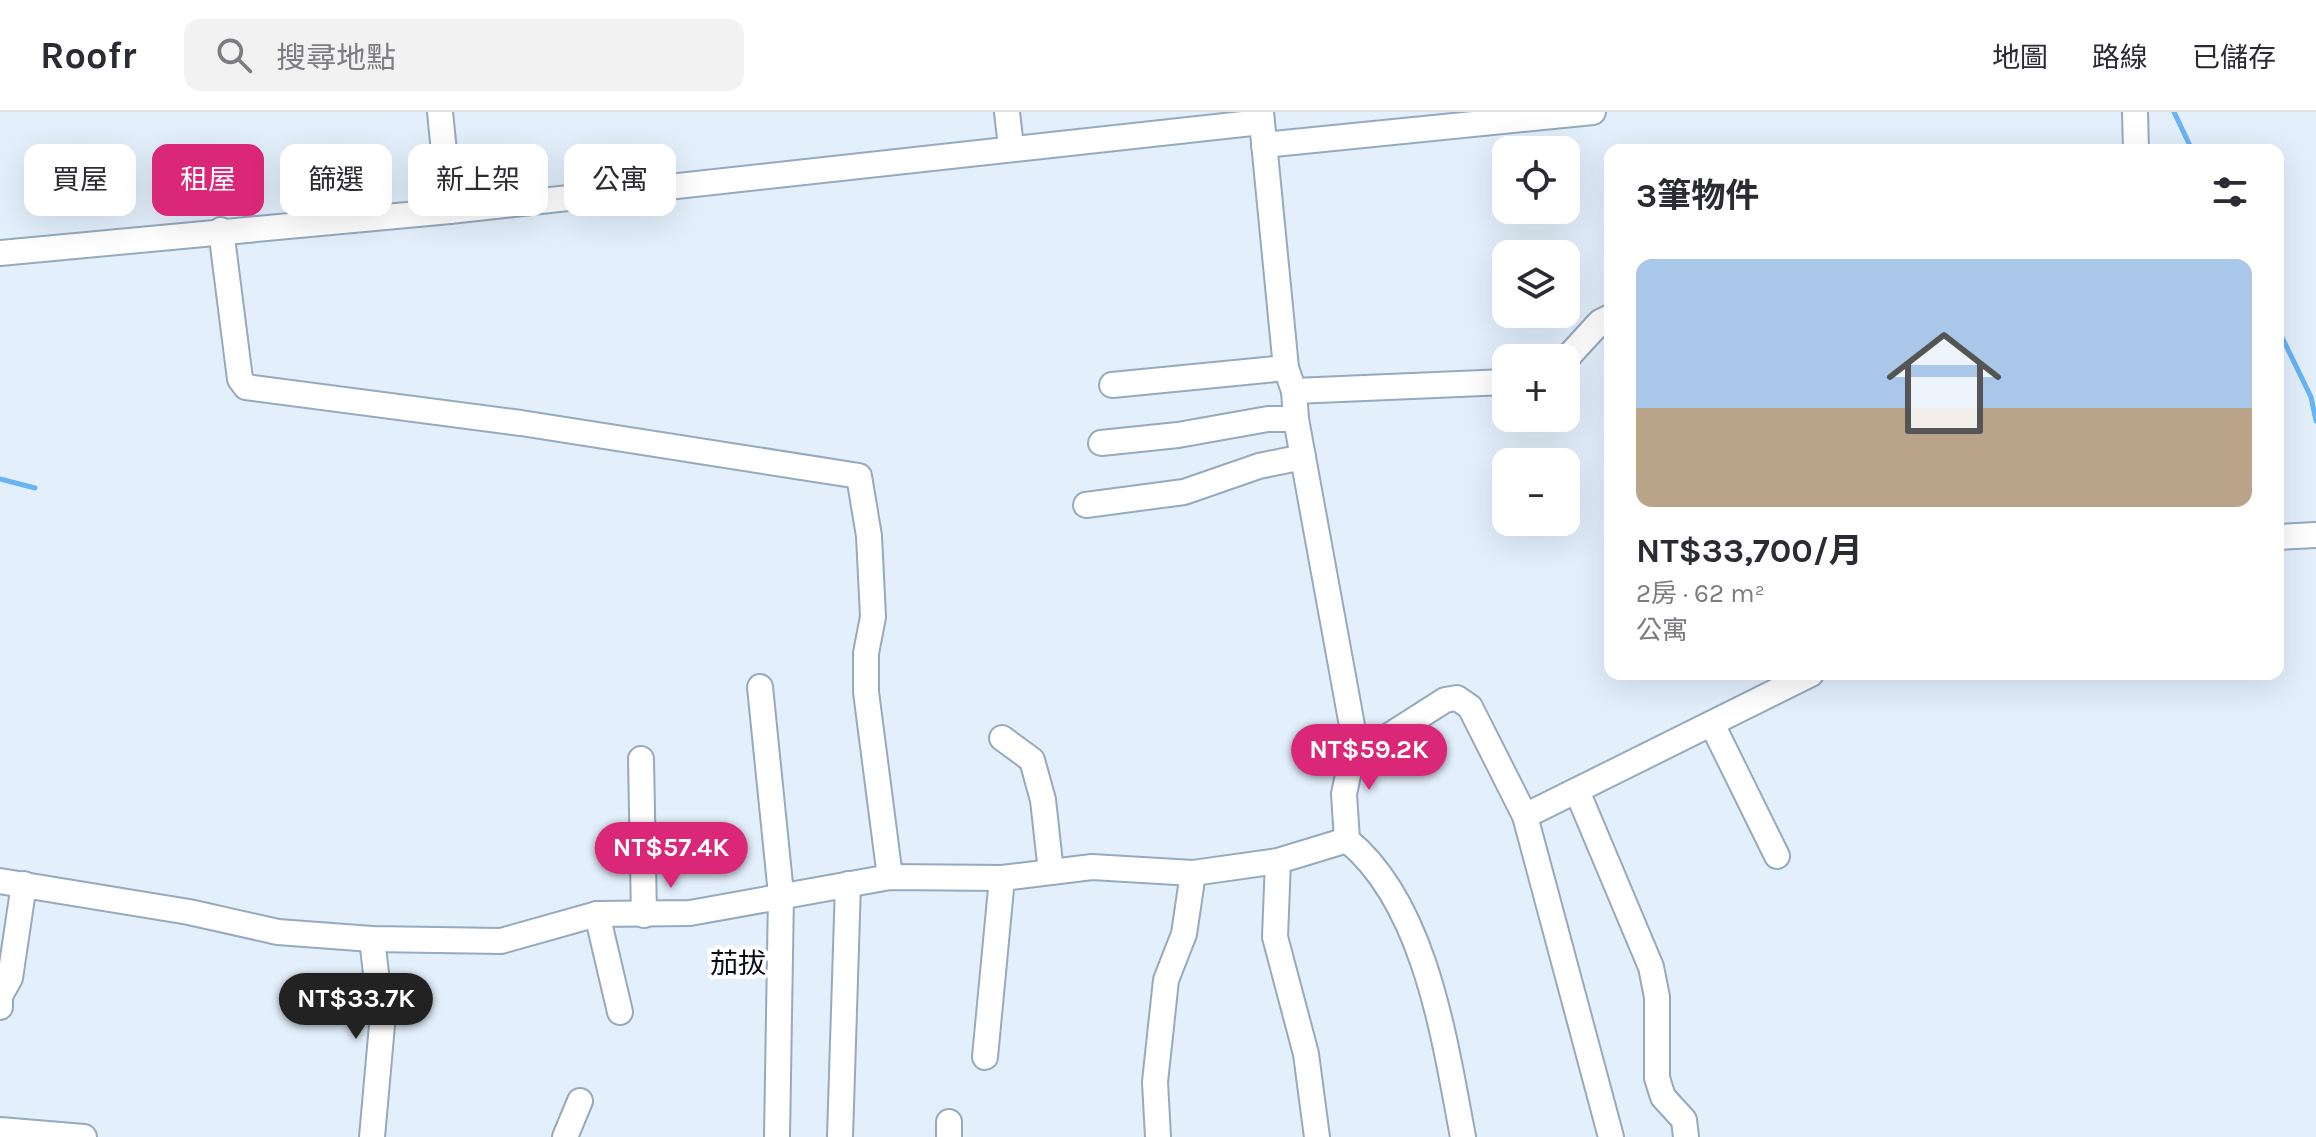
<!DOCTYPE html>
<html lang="zh-TW">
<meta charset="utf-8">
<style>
body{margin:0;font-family:Karla,"Noto Sans TC",sans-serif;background:#f2f2f3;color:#2b2b33;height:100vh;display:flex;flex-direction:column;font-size:30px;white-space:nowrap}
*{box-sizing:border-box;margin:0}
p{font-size:26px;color:#7c7c81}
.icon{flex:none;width:44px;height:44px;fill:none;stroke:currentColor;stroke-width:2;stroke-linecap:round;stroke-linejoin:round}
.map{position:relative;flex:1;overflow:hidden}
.side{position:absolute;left:1604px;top:32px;width:680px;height:536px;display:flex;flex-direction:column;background:#fff;border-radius:16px;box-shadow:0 8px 32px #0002}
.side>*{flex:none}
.hud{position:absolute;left:24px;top:32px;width:760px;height:72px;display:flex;gap:16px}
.fabs{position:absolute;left:1492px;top:24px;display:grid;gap:16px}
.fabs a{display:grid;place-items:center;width:88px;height:88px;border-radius:16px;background:#fff;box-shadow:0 8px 32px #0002;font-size:40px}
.price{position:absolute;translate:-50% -68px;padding:0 18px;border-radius:28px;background:#db2777;color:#fff;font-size:26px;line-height:52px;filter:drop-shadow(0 2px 4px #0008)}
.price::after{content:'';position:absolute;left:50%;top:48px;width:24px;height:18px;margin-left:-12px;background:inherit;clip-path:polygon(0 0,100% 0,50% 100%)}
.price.selected{background:#222;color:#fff}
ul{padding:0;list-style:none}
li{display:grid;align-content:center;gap:16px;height:424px;padding:0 32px}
li span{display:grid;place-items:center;height:248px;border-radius:16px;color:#555}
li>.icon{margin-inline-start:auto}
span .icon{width:144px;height:144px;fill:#fffc;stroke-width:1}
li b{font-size:34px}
h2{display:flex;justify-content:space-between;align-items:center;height:96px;padding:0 32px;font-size:34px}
.chip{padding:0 28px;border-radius:16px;background:#fff;box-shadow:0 8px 32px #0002;font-size:28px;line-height:72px}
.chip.selected{background:#db2777;color:#fff}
header{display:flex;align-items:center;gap:48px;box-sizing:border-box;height:112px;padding:0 40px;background:#fff;border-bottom:2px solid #e1e1e2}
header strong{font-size:38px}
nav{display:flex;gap:44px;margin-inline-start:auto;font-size:28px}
.search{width:560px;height:72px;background:#f2f2f3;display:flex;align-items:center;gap:20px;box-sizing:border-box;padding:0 28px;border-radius:16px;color:#7c7c81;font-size:30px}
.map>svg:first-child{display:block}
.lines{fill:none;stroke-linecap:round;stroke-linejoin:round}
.stream{stroke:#69b4f3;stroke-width:5}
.minor-casing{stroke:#95aabd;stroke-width:28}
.minor{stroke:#fff;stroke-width:24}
.labels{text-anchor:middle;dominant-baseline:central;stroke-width:8;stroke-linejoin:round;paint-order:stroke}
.quarter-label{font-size:28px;fill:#080f16;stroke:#fff}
</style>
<header>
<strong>Roofr</strong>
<div class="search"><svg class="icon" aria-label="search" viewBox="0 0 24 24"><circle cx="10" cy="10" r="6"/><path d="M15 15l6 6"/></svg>搜尋地點</div>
<nav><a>地圖</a><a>路線</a><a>已儲存</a></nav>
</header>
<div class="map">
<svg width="2316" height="1025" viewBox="0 0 2316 1025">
<rect width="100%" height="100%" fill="#e3f0fc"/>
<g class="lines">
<!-- stream -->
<g class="stream">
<polyline points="2174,0 2192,38"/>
<polyline points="2278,217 2311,285 2316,309"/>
<polyline points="0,367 35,376"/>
</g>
<!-- minor casing -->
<g class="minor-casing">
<g id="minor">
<polyline points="440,0 450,99"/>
<polyline points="1007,0 1011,35"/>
<path d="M1261 0 1286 256 1294 279 1296 307 1355 630 1344 682 1347 728C1426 792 1445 930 1463 1025"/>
<polyline points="2135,0 2136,38"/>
<polyline points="1264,33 1593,0"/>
<polyline points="221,118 240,267 246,275 521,311 859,364 869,424 873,505 866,541 866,580 890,765"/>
<polyline points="0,141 450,99 1261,10"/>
<polyline points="1566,247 1600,210 1610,205"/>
<polyline points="1112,273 1286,256"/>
<polyline points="1294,279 1506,270"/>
<polyline points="1101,331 1178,323 1268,307 1296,307"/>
<polyline points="1086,393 1184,380 1259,354 1303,345"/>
<polyline points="2278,425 2316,423"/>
<polyline points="760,575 781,782 777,1025"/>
<polyline points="1712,612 1777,744"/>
<polyline points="1002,626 1032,648 1043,688 1051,760"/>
<polyline points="1355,630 1387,625 1445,588 1457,586 1470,595 1525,704 1611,1025"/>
<polyline points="641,647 644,803"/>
<polyline points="1577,679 1651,855 1657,885 1657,966 1663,985 1684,1008 1686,1025"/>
<polyline points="1525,704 1811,562"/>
<polyline points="1278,749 1275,825 1306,942 1317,1025"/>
<polyline points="0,769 189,800 278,820 372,827 501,829 597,802 690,801 890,765 1002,766 1092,755 1193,761 1278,749 1347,728"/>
<polyline points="597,802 620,900"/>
<polyline points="0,895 0,884 10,866 24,772"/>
<polyline points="985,945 1002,766"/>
<polyline points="0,1018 84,1025"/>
<polyline points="372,1025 382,913 372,827"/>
<polyline points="565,1025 580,989"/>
<polyline points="840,1025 848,772"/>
<polyline points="949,1025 949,1010"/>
<polyline points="1158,1025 1155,970 1166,868 1184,822 1193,761"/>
</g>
</g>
<!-- minor -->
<use href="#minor" class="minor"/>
</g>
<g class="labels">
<!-- quarter labels -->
<g class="quarter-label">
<text x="738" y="851">茄拔</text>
</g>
</g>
</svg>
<div class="fabs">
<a><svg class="icon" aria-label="locate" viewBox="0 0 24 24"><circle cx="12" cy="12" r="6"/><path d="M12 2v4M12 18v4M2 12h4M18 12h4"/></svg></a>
<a><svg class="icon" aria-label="layers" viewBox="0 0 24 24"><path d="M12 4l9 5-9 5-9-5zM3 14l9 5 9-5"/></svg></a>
<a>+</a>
<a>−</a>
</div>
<b class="price" style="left:1369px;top:680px">NT$59.2K</b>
<b class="price" style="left:671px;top:778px">NT$57.4K</b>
<b class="price selected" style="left:356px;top:929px">NT$33.7K</b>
<div class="hud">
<a class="chip">買屋</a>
<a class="chip selected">租屋</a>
<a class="chip">篩選</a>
<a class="chip">新上架</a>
<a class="chip">公寓</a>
</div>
<section class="side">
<h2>3筆物件<svg class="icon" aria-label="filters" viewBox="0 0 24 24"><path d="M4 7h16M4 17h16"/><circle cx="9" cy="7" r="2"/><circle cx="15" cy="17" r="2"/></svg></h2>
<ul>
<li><span style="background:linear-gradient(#a9c7e8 60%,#b9a48a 0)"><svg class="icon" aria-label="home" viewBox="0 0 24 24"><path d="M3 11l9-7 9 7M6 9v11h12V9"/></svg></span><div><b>NT$33,700/月</b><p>2房 · 62 m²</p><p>公寓</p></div></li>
</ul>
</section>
</div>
